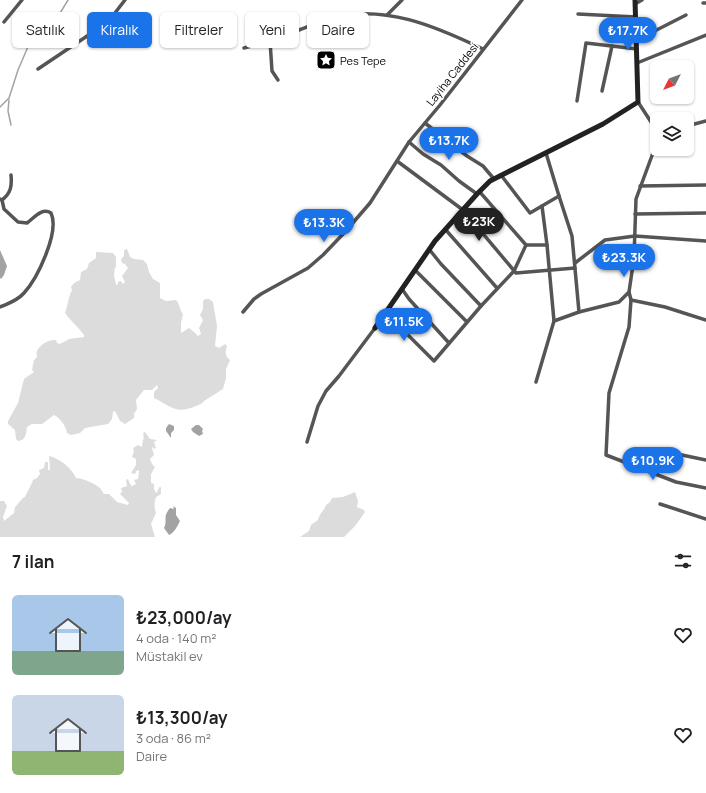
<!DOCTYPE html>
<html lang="tr">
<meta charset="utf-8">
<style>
body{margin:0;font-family:Manrope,sans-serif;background:#f2f2f2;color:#202124;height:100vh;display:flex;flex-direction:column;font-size:15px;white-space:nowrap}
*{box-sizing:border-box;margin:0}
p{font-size:13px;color:#757577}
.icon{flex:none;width:22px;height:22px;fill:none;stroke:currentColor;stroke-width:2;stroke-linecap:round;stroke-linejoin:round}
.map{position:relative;height:537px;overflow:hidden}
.panel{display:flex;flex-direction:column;background:#fff;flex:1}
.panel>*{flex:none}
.top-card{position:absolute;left:12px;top:12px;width:400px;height:36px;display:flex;gap:8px}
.needle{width:26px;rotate:228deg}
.controls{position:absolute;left:650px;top:60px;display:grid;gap:8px}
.controls a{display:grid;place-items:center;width:44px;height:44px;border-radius:6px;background:#fff;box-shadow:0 1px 3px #0004;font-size:20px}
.price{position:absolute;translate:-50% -34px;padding:0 9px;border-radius:14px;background:#1a73e8;color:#fff;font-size:13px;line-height:26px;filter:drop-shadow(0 1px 2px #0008)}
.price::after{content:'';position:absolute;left:50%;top:24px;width:12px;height:9px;margin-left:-6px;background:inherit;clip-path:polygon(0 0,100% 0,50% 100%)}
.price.current{background:#222;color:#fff}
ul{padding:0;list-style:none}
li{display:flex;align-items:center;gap:12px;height:100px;padding:0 12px}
li span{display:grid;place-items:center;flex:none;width:112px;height:80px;border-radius:6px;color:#555}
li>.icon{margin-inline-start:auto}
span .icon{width:48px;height:48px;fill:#fffc;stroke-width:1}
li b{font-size:17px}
h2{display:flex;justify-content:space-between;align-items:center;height:48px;padding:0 12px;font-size:17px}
.pill{padding:0 14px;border-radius:6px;background:#fff;box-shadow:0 1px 3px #0004;font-size:14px;line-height:36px}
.pill.current{background:#1a73e8;color:#fff}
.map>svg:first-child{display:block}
.green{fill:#dcdcdc}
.water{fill:#a3a3a3}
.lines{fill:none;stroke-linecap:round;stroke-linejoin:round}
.stream{stroke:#a3a3a3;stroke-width:1.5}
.street{stroke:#555;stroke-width:3.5}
.secondary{stroke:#222;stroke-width:5}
.labels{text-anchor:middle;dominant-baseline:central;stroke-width:3;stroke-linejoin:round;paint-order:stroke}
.poi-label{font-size:11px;fill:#000;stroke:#fff;text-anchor:start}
.street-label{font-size:11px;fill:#000;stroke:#fff}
</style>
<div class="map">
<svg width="706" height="537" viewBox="0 0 706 537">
<rect width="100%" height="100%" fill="#fff"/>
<!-- green -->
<g class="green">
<path d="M127 249 130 257 134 259 143 260 147 264 149 272 153 279 160 283V298L166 301 176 300C180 304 179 309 183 314L181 323V333L189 328 194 332 198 336 201 334 199 328 203 320 200 315 203 309V301L205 299H209L213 302 217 326 215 346 219 348 225 344 227 346C225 352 225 356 230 360L226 369V378L223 389 204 401C201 405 200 404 196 406 176 415 171 406 154 398V392L158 388 157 385 152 390H144L136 400 137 409 134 414V418L125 424 120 421 115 411 113 412 112 419 108 424 85 428 80 433 71 435 67 433C66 426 60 418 54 415L42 424H32L27 427C26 434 26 440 18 441L16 439 15 430 8 424V421L18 403 24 379 34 372 32 370 34 360 37 357C37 355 36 353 37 351 39 345 49 339 56 340L57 343 60 344 69 339 84 337V335C78 327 71 321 65 313 68 305 68 298 72 290L71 287 74 283 80 280 81 272 87 269 89 263 96 258V252L113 253 116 257V268L115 267 114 275 116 285 118 284V282L121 281 123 284 125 282 122 276 128 268 125 264 122 263 121 259 124 256V250Z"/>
<path d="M145 432 150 439 157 440 154 442 156 448 154 449 153 447 152 448 154 455 150 459 152 464 155 467 151 474V483L154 484V489L156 493 157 492 160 486 161 488V494L156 497C154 504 154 507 156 513L151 524 155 537H0V501H4L7 506 3 517 4 521 14 513 15 507 23 498 25 497C28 490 31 486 33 480L37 478 40 474 39 470 44 468 45 462H48V470H50L49 456C59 458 72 468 76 478 82 478 96 484 100 488 102 490 102 492 104 494H109L117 502 128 505 129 503 120 494 122 492 121 488 127 486 126 480 128 479 130 484 132 486 136 484 134 480 138 479 139 471 137 470 135 474 131 473 136 465V459L132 457 134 451 133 448 138 445 142 447C142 441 145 438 143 433Z"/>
<path d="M355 492 358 501 357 507 364 510 365 512 355 526 344 537H300L309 531 311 525 318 520C319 514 324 511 326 505L330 502 332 498 343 497Z"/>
</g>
<!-- water -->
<g class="water">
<polygon points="0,250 7,266 4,275 1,279 0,278"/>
<polygon points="169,424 174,426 174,430 171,433 171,438 166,431 166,428"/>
<polygon points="196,425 199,425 203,429 202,431 203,434 199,436 193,432 191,429"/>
<path d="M173 506 176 508V515L180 521C177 527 174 533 169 535L164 528C168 520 162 518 170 508L174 509Z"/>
</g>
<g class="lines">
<!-- stream -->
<g class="stream">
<polyline points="9,100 8,111 11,125"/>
<polyline points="0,107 9,98 18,70 30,42 38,33 57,18 68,0"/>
</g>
<!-- street -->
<g class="street">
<polyline points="703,3 706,3"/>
<polyline points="635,4 642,0"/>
<polyline points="388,14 402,0"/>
<polyline points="578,14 636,17"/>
<polyline points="4,22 22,0"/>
<polyline points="637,40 686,15"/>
<polyline points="270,41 272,71 278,80"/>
<path d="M244 48C263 43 281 37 299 30 310 26 320 21 331 18 384 4 435 26 483 49"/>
<polyline points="637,63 706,35"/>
<polyline points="38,69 108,22 125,0"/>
<polyline points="602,91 612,46"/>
<polyline points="577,101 586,43 637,49"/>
<polyline points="638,102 653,125 657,142 636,199 634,258 629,292 631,300 629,327 609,393 606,455 676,482 706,488"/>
<polyline points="425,123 467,156 483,166 494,179"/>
<polyline points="687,126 706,121"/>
<polyline points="409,142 423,154 441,165 459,181 477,194"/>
<polyline points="546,153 559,196 572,236 579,312"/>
<polyline points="397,161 463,210 516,273 575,268"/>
<polyline points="501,175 530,213 559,196"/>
<polyline points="640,186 706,185"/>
<polyline points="479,191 526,245 547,245"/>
<path d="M0 199 2 200 4 209 18 222 27 223C34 218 42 207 51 213 60 232 37 279 24 293 17 301 9 303 0 307"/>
<path d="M2 200C11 193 12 186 11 175"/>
<polyline points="635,214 706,213"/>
<polyline points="445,229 497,288"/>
<polyline points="429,249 441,264 481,306"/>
<polyline points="575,263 605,240 635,236 706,241"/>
<polyline points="415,270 467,322"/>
<polyline points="402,289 409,299 449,343"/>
<polyline points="631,300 665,307 706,320"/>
<polyline points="243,312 254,299 261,294 308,268 323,255 345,232 370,203 409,142 440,105 522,0"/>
<polyline points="386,313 434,361 481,306 514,271 526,245"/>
<polyline points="554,321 579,312 619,302 629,292"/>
<polyline points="536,382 554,321 547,245 542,206"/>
<polyline points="307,442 318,406 326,391 339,376 375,328"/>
<polyline points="682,455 706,460"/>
<polyline points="660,504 706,519"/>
</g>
<!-- secondary -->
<polyline class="secondary" points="375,328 435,241 477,194 490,181 603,124 638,102 635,0"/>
</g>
<!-- icons -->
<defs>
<g id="sight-square" transform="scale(1)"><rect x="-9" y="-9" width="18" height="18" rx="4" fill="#000" stroke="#fff"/><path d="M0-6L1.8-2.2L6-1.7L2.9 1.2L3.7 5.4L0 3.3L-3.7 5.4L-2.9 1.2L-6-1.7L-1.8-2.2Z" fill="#fff"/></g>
</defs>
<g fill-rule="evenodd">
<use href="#sight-square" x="326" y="60"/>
</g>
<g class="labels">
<!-- poi labels -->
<g class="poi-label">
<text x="340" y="60">Pes Tepe</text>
</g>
<!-- street labels -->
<g class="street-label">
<text transform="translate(452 74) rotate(-52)">Layiha Caddesi</text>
</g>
</g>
</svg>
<div class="controls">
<a><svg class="needle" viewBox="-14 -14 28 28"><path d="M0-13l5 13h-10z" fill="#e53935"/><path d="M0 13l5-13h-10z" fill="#757577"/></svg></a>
<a><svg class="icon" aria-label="layers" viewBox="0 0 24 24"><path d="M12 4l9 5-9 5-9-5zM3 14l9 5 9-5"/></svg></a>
</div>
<b class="price" style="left:628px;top:51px">₺17.7K</b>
<b class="price" style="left:449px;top:161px">₺13.7K</b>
<b class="price current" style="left:479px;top:242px">₺23K</b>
<b class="price" style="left:324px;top:243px">₺13.3K</b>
<b class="price" style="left:624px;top:278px">₺23.3K</b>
<b class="price" style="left:404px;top:342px">₺11.5K</b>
<b class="price" style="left:653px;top:481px">₺10.9K</b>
<div class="top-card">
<a class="pill">Satılık</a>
<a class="pill current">Kiralık</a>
<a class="pill">Filtreler</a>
<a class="pill">Yeni</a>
<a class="pill">Daire</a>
</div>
</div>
<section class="panel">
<h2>7 ilan<svg class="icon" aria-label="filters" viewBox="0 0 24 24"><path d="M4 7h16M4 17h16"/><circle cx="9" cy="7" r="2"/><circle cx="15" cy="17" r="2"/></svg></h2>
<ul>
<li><span style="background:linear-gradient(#a9c7e8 70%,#7fa58c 0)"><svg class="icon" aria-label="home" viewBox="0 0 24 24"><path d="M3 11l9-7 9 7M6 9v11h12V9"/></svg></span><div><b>₺23,000/ay</b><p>4 oda · 140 m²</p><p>Müstakil ev</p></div><svg class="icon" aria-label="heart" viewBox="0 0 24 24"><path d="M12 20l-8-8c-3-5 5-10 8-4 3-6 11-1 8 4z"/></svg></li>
<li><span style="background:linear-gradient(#c9d6e8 70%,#8fb573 0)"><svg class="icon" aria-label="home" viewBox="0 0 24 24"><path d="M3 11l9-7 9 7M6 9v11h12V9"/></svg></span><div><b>₺13,300/ay</b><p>3 oda · 86 m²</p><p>Daire</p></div><svg class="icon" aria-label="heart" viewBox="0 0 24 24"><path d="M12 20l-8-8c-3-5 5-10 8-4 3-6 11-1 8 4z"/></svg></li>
</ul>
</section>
